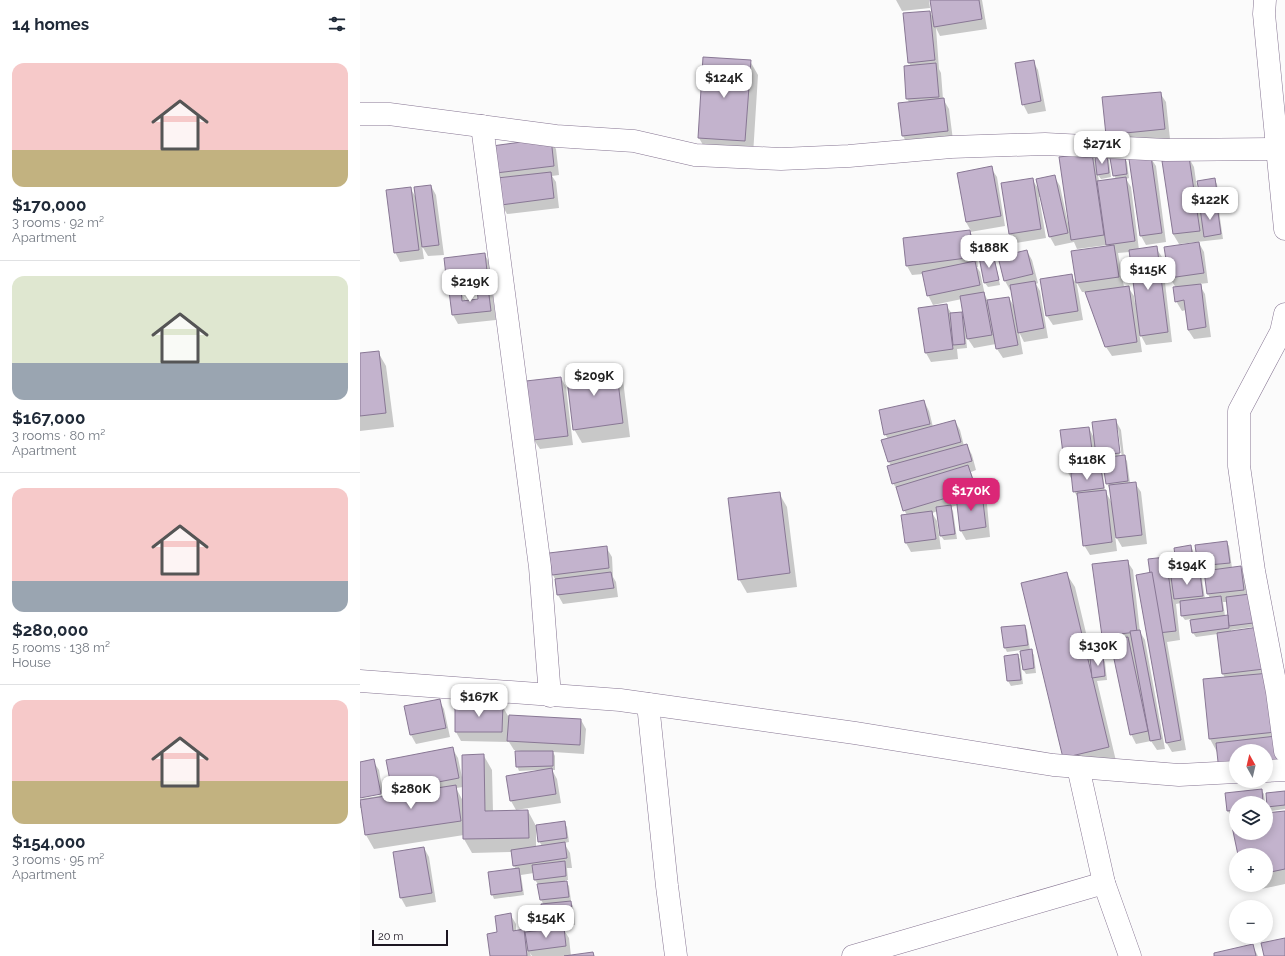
<!DOCTYPE html>
<meta charset="utf-8">
<style>
body{margin:0;font-family:Raleway,sans-serif;background:#f2f2f3;color:#1f2937;height:100vh;display:flex;flex-direction:column;font-size:15px;white-space:nowrap}
*{box-sizing:border-box;margin:0}
p{font-size:13px;color:#747a83}
.icon{flex:none;width:22px;height:22px;fill:none;stroke:currentColor;stroke-width:2;stroke-linecap:round;stroke-linejoin:round}
.map{position:relative;flex:1;overflow:hidden}
.panel{display:flex;flex-direction:column;background:#fff;width:360px}
.panel>*{flex:none}
.needle{width:26px;rotate:352deg}
.controls{position:absolute;left:869px;top:744px;display:grid;gap:8px}
.controls a{display:grid;place-items:center;width:44px;height:44px;border-radius:50%;background:#fff;box-shadow:0 2px 10px #0003;font-size:20px}
.scale{position:absolute;left:12px;bottom:10px;width:76px;box-sizing:border-box;padding-left:4px;border:2px solid #1d1621;border-top:0;font-size:11px;line-height:14px;white-space:nowrap;color:#1d1621;-webkit-text-stroke:3px #fbfbfb;paint-order:stroke}
.price{position:absolute;translate:-50% -34px;padding:0 9px;border-radius:8px;background:#fff;color:#222;font-size:13px;line-height:26px;filter:drop-shadow(0 1px 2px #0008)}
.price::after{content:'';position:absolute;left:50%;top:24px;width:12px;height:9px;margin-left:-6px;background:inherit;clip-path:polygon(0 0,100% 0,50% 100%)}
.price.selected{background:#db2777;color:#fff}
ul{padding:0;list-style:none}
li{display:grid;align-content:center;gap:8px;height:212px;padding:0 12px}
li+li{border-top:1px solid #e0e1e3}
li span{display:grid;place-items:center;height:124px;border-radius:12px;color:#555}
li>.icon{margin-inline-start:auto}
span .icon{width:72px;height:72px;fill:#fffc;stroke-width:1}
li b{font-size:17px}
h2{display:flex;justify-content:space-between;align-items:center;height:48px;padding:0 12px;font-size:17px}
main{display:flex;flex:1;min-height:0}
.map>svg:first-child{display:block}
.shadow{fill:#0003;fill-rule:evenodd}
.building{fill:#c3b3cd;stroke:#887794}
.lines{fill:none;stroke-linecap:round;stroke-linejoin:round}
.minor-casing{stroke:#867592;stroke-width:23}
.minor{stroke:#fff;stroke-width:22}
</style>
<main>
<section class="panel">
<h2>14 homes<svg class="icon" aria-label="filters" viewBox="0 0 24 24"><path d="M4 7h16M4 17h16"/><circle cx="9" cy="7" r="2"/><circle cx="15" cy="17" r="2"/></svg></h2>
<ul>
<li><span style="background:linear-gradient(#f6c9c9 70%,#c2b280 0)"><svg class="icon" aria-label="home" viewBox="0 0 24 24"><path d="M3 11l9-7 9 7M6 9v11h12V9"/></svg></span><div><b>$170,000</b><p>3 rooms · 92 m²</p><p>Apartment</p></div></li>
<li><span style="background:linear-gradient(#dfe7d0 70%,#9aa5b1 0)"><svg class="icon" aria-label="home" viewBox="0 0 24 24"><path d="M3 11l9-7 9 7M6 9v11h12V9"/></svg></span><div><b>$167,000</b><p>3 rooms · 80 m²</p><p>Apartment</p></div></li>
<li><span style="background:linear-gradient(#f6c9c9 75%,#9aa5b1 0)"><svg class="icon" aria-label="home" viewBox="0 0 24 24"><path d="M3 11l9-7 9 7M6 9v11h12V9"/></svg></span><div><b>$280,000</b><p>5 rooms · 138 m²</p><p>House</p></div></li>
<li><span style="background:linear-gradient(#f6c9c9 65%,#c2b280 0)"><svg class="icon" aria-label="home" viewBox="0 0 24 24"><path d="M3 11l9-7 9 7M6 9v11h12V9"/></svg></span><div><b>$154,000</b><p>3 rooms · 95 m²</p><p>Apartment</p></div></li>
</ul>
</section>
<div class="map">
<svg width="925" height="956" viewBox="0 0 925 956">
<rect width="100%" height="100%" fill="#fbfbfb"/>
<!-- shadow -->
<g class="shadow">
<polygon points="536,0 569,0 570,8 542,11"/>
<polygon points="571,0 622,0 627,29 580,36 576,28 579,69 581,73 583,99 589,109 593,140 548,145 543,136 539,104 550,103 547,99 551,66 549,63 544,14 570,12 574,19"/>
<polygon points="390,61 398,75 393,155 347,152 339,138"/>
<polygon points="673,61 678,70 686,111 668,114 663,104"/>
<polygon points="800,93 806,102 810,139 752,144 747,134"/>
<polygon points="190,140 196,149 199,175 192,176 196,182 199,208 147,214 142,205 137,173"/>
<path d="M731 154 737 163 746 156 749 160 751 177 741 179 738 175 739 181 756 179 754 175 764 157 767 162 769 178 766 179 771 187 779 250 796 248 802 257 812 342 786 345 779 332 782 352 752 356 746 347 726 292H722L717 283 712 252 748 247 747 245 717 249 714 242 695 246 690 237 681 197H679L686 238 656 243 650 234 672 179 679 190 694 176 700 186 708 223 710 222ZM770 252 777 303H775L774 296 768 287H764L758 253Z"/>
<polygon points="790,157 796,166 806,242 786,245 781,236"/>
<polygon points="829,158 834,167 840,209 856,206 859,211 863,239 819,244 813,234 803,162"/>
<polygon points="631,168 637,177 645,226 610,232 615,240 618,267 617,267 620,272 625,295 628,301 649,298 655,308 652,290 650,290 645,281 667,251 672,260 678,283 676,284 680,291 688,338 664,342 659,332 663,354 643,358 637,349 636,344 614,348 608,339 606,326 605,326 607,348 597,349 598,359 571,362 566,353 559,308 586,305 592,314 601,313 605,320 602,299 573,305 568,295 563,274 552,275 547,266 544,239 611,231 606,222 598,174"/>
<polygon points="854,179 857,184 860,204 844,206 842,202"/>
<polygon points="71,186 76,195 84,255 68,256 62,246 64,259 40,262 35,252 50,188 57,199"/>
<polygon points="839,243 844,252 848,283 839,284 845,294 851,337 834,339 828,330 826,310 822,311 816,301 816,288 810,278 805,248"/>
<path d="M124 254 130 263 133 289H129L133 297 136 320 98 324 93 315 90 292H93L88 284ZM118 291 119 300 106 301 101 293Z"/>
<polygon points="632,255 635,260 640,285 628,287 625,283"/>
<polygon points="711,275 717,285 723,320 693,325 687,316 681,280"/>
<polygon points="18,352 26,366 34,427 0,431 0,354"/>
<polygon points="255,366 263,380 270,437 222,443 214,429"/>
<polygon points="201,378 206,387 213,445 180,449 174,440"/>
<polygon points="564,401 569,411 573,427 595,421 600,430 604,446 607,445 612,455 616,470 611,472 619,494 621,494 627,504 630,537 606,540 601,531 598,505 591,507 593,511 597,539 584,540 581,536 578,511 572,513 577,521 581,549 551,552 546,543 542,516 547,515 544,510 539,493 533,483 531,466 529,462 528,439 525,434"/>
<path d="M756 421 761 430 764 456 767 461 770 483H775L781 492 787 544 762 547 755 535 757 551 730 555 724 545 718 496H717L714 491 713 478H711L706 469 729 428 734 438ZM756 429H758L762 458H760ZM736 455 742 465H744L747 483 749 488H750L752 503 745 491 743 475 741 470 738 471Z"/>
<polygon points="419,493 427,507 437,587 387,593 379,579"/>
<path d="M866 542 869 546 872 568 880 567 886 577 923 746 906 751 857 752 850 739 844 680 865 678 863 674 858 634 836 637 833 633 831 619 825 620 822 616 821 603 816 604 820 640 807 642 826 750 812 752 806 742 791 573 806 558 811 567 812 578 840 574 842 579 845 599 850 598 848 594 845 570H841L839 566 836 546ZM863 602H867L869 616H865ZM892 627V629L871 632V630Z"/>
<polygon points="831,546 833,551 836,572 820,574 818,569"/>
<polygon points="246,547 252,557 253,577 256,582 258,597 203,604 198,595 196,581 193,575"/>
<polygon points="767,561 773,570 780,632 785,640 805,749 797,750 791,741 776,744 771,734 752,645 748,645 743,636 734,565"/>
<polygon points="706,573 715,587 732,658 742,657 745,662 747,680 737,681 756,761 712,771"/>
<polygon points="665,626 667,630 670,650 671,650 674,655 676,673 666,674 663,669 661,650 647,652 645,648"/>
<polygon points="657,655 660,659 663,684 651,686 648,681 645,656"/>
<polygon points="79,700 84,709 90,737 56,744 51,735 45,707"/>
<polygon points="142,705 148,716 221,720 226,729 224,754 193,752 195,756 195,770 192,770 197,779 201,803 156,810 151,801 178,772 178,770 159,771 157,766 161,751 154,750 149,742 101,741 96,732"/>
<path d="M92 748 98 758 102 777 124 756 132 770 133 812 168 811 176 826 204 822 207 827 209 842 204 843 210 853 212 868H207L208 880H205L209 886 211 901H210L213 906 215 925 202 927 209 938 211 956H172L170 953 171 956H131L138 933 150 914 156 924V931L163 930 165 933 188 930 185 925 184 905 181 900 178 884 175 880 174 873 161 875 164 895 134 899 132 894 156 869 154 866 153 852 112 853 104 839V835L14 849 6 835 2 808H0V799L24 795V797L36 795 33 790ZM103 787V801L96 788ZM176 826H177L179 841 182 846 176 847Z"/>
<polygon points="13,761 19,770 23,793 0,797 0,763"/>
<polygon points="901,790 904,794 905,803 876,803 876,815 871,816 868,811 866,794"/>
<polygon points="925,793 925,809 911,811 908,807"/>
<polygon points="925,812 925,884 892,891 888,885 906,885 906,855 879,855 871,818 876,818 876,833 906,833 906,814"/>
<polygon points="64,848 69,857 76,902 46,907 41,898"/>
<polygon points="892,945 898,956 855,956"/>
</g>
<!-- building -->
<g class="building">
<polygon points="570,0 619,0 622,19 574,27"/>
<polygon points="570,11 575,60 548,63 543,13"/>
<polygon points="343,57 391,60 385,141 338,138"/>
<polygon points="674,60 681,101 662,105 655,63"/>
<polygon points="576,63 579,97 546,99 544,66"/>
<polygon points="801,92 805,129 746,135 742,97"/>
<polygon points="584,98 588,131 542,136 538,103"/>
<polygon points="191,138 194,166 136,173 132,146"/>
<polygon points="732,153 744,235 711,240 699,157"/>
<polygon points="747,155 749,173 737,175 735,157"/>
<polygon points="765,156 767,174 753,176 750,158"/>
<polygon points="791,156 802,233 780,236 769,159"/>
<polygon points="829,157 840,231 813,234 802,161"/>
<polygon points="632,166 641,216 606,222 597,173"/>
<polygon points="191,172 194,198 141,205 137,178"/>
<polygon points="695,175 708,233 689,237 676,179"/>
<polygon points="766,177 775,241 746,245 737,181"/>
<polygon points="673,178 681,229 649,234 641,183"/>
<polygon points="855,178 858,199 841,202 837,181"/>
<polygon points="71,185 79,245 62,247 54,187"/>
<polygon points="51,187 59,250 34,253 26,190"/>
<polygon points="857,205 861,234 844,237 840,208"/>
<polygon points="610,230 614,257 546,266 543,238"/>
<polygon points="839,242 844,273 809,278 804,247"/>
<polygon points="754,245 759,277 716,283 711,251"/>
<polygon points="797,246 808,332 780,336 769,250"/>
<polygon points="667,250 673,274 644,281 638,257"/>
<polygon points="125,253 128,280 87,285 84,258"/>
<polygon points="633,254 639,280 624,283 619,257"/>
<polygon points="615,261 620,285 567,296 562,272"/>
<polygon points="712,274 718,311 686,316 680,279"/>
<polygon points="675,281 684,328 658,333 650,285"/>
<polygon points="841,284 846,327 828,330 824,300 815,302 813,287"/>
<polygon points="769,286 777,342 745,347 725,292"/>
<polygon points="128,287 131,311 92,315 89,291 101,290 102,301 118,299 117,288"/>
<polygon points="624,292 632,335 607,339 600,296"/>
<polygon points="649,297 658,345 636,349 627,300"/>
<polygon points="587,304 593,349 565,353 558,308"/>
<polygon points="602,312 605,344 593,345 590,313"/>
<polygon points="19,351 26,413 0,416 0,353"/>
<polygon points="256,365 263,423 213,430 206,371"/>
<polygon points="201,377 208,436 173,440 166,381"/>
<polygon points="564,400 570,424 524,435 519,410"/>
<polygon points="756,419 760,453 736,456 732,422"/>
<polygon points="595,420 601,442 528,462 521,440"/>
<polygon points="729,427 734,465 705,469 700,430"/>
<polygon points="607,444 612,461 532,484 527,466"/>
<polygon points="765,455 768,481 746,484 742,458"/>
<polygon points="608,465 616,489 543,511 536,487"/>
<polygon points="741,469 744,488 713,492 711,473"/>
<polygon points="776,482 782,535 756,538 749,485"/>
<polygon points="746,490 752,542 723,546 717,493"/>
<polygon points="420,492 430,573 378,580 368,498"/>
<polygon points="622,493 626,527 600,531 596,496"/>
<polygon points="591,505 595,534 580,536 576,507"/>
<polygon points="572,511 576,539 545,543 541,515"/>
<polygon points="867,541 870,563 838,566 835,545"/>
<polygon points="831,545 834,568 817,570 814,548"/>
<polygon points="247,546 249,568 192,575 189,553"/>
<polygon points="806,557 816,631 798,633 788,559"/>
<polygon points="768,560 777,632 742,636 732,564"/>
<polygon points="881,566 884,590 847,594 844,571"/>
<polygon points="251,572 254,588 197,595 195,579"/>
<polygon points="707,572 749,747 703,758 661,583"/>
<polygon points="792,572 821,740 806,743 776,575"/>
<polygon points="840,573 843,596 814,599 811,577"/>
<polygon points="890,594 893,623 869,626 866,597"/>
<polygon points="861,596 863,611 821,616 820,601"/>
<polygon points="868,615 869,628 832,633 830,620"/>
<polygon points="665,625 668,645 644,648 641,627"/>
<polygon points="899,627 904,669 862,674 857,633"/>
<polygon points="780,630 801,739 790,741 770,631"/>
<polygon points="768,637 788,731 770,735 750,640"/>
<polygon points="672,649 674,668 663,670 660,651"/>
<polygon points="658,654 661,680 647,681 644,656"/>
<polygon points="743,656 745,676 732,678 730,658"/>
<polygon points="910,673 916,732 849,739 843,679"/>
<polygon points="80,699 86,728 50,735 44,706"/>
<polygon points="95,703 143,704 142,732 95,732"/>
<polygon points="149,715 221,719 220,745 147,741"/>
<polygon points="916,736 919,764 906,766 906,751 876,751 876,769 859,771 856,743"/>
<polygon points="93,747 99,778 32,791 26,760"/>
<polygon points="155,751 193,751 193,766 156,767"/>
<polygon points="124,754 125,811 168,810 169,838 103,839 102,755"/>
<polygon points="14,759 21,794 0,798 0,762"/>
<polygon points="192,768 196,794 150,801 146,776"/>
<polygon points="96,785 101,821 5,835 0,800"/>
<polygon points="902,789 903,803 876,803 876,810 867,811 865,793"/>
<polygon points="925,791 925,805 907,807 906,793"/>
<polygon points="925,811 925,869 906,873 906,855 878,855 870,817 876,817 876,833 906,833 906,813"/>
<polygon points="205,821 207,838 178,842 176,825"/>
<polygon points="205,842 207,858 153,866 151,850"/>
<polygon points="64,847 72,893 40,898 33,852"/>
<polygon points="205,861 206,876 174,880 172,865"/>
<polygon points="159,868 162,891 131,895 128,872"/>
<polygon points="207,881 209,897 180,900 177,884"/>
<polygon points="211,901 213,921 184,925 181,904"/>
<polygon points="151,913 153,931 164,929 167,956 130,956 127,934 137,932 135,916"/>
<polygon points="204,928 206,946 168,951 165,932"/>
<polygon points="925,938 925,956 904,956 901,943"/>
<polygon points="893,944 896,956 854,956 854,953"/>
<polygon points="233,952 234,956 204,956"/>
</g>
<g class="lines">
<!-- minor casing -->
<g class="minor-casing">
<g id="minor">
<polyline points="905,0 904,14 925,229"/>
<polyline points="0,114 29,114 196,136 274,141 335,155 421,159 489,156 591,147 685,144 806,150 917,149"/>
<polyline points="122,126 180,567 190,696"/>
<polyline points="925,314 921,332 879,411 879,466 894,571 917,692 925,751"/>
<polyline points="0,681 260,700 495,733 693,765 819,775 876,772"/>
<polyline points="288,704 307,886 316,956"/>
<polyline points="718,767 744,883 770,956"/>
<polyline points="906,771 925,770"/>
<polyline points="493,956 744,883"/>
</g>
</g>
<!-- minor -->
<use href="#minor" class="minor"/>
</g>
</svg>
<div class="controls">
<a><svg class="needle" viewBox="-14 -14 28 28"><path d="M0-13l5 13h-10z" fill="#e53935"/><path d="M0 13l5-13h-10z" fill="#747a83"/></svg></a>
<a><svg class="icon" aria-label="layers" viewBox="0 0 24 24"><path d="M12 4l9 5-9 5-9-5zM3 14l9 5 9-5"/></svg></a>
<a>+</a>
<a>−</a>
</div>
<div class="scale">20 m</div>
<b class="price" style="left:364px;top:99px">$124K</b>
<b class="price" style="left:742px;top:165px">$271K</b>
<b class="price" style="left:850px;top:221px">$122K</b>
<b class="price" style="left:629px;top:269px">$188K</b>
<b class="price" style="left:788px;top:291px">$115K</b>
<b class="price" style="left:110px;top:303px">$219K</b>
<b class="price" style="left:234px;top:397px">$209K</b>
<b class="price" style="left:727px;top:481px">$118K</b>
<b class="price selected" style="left:611px;top:512px">$170K</b>
<b class="price" style="left:827px;top:586px">$194K</b>
<b class="price" style="left:738px;top:667px">$130K</b>
<b class="price" style="left:119px;top:718px">$167K</b>
<b class="price" style="left:51px;top:810px">$280K</b>
<b class="price" style="left:186px;top:939px">$154K</b>
</div>
</main>
